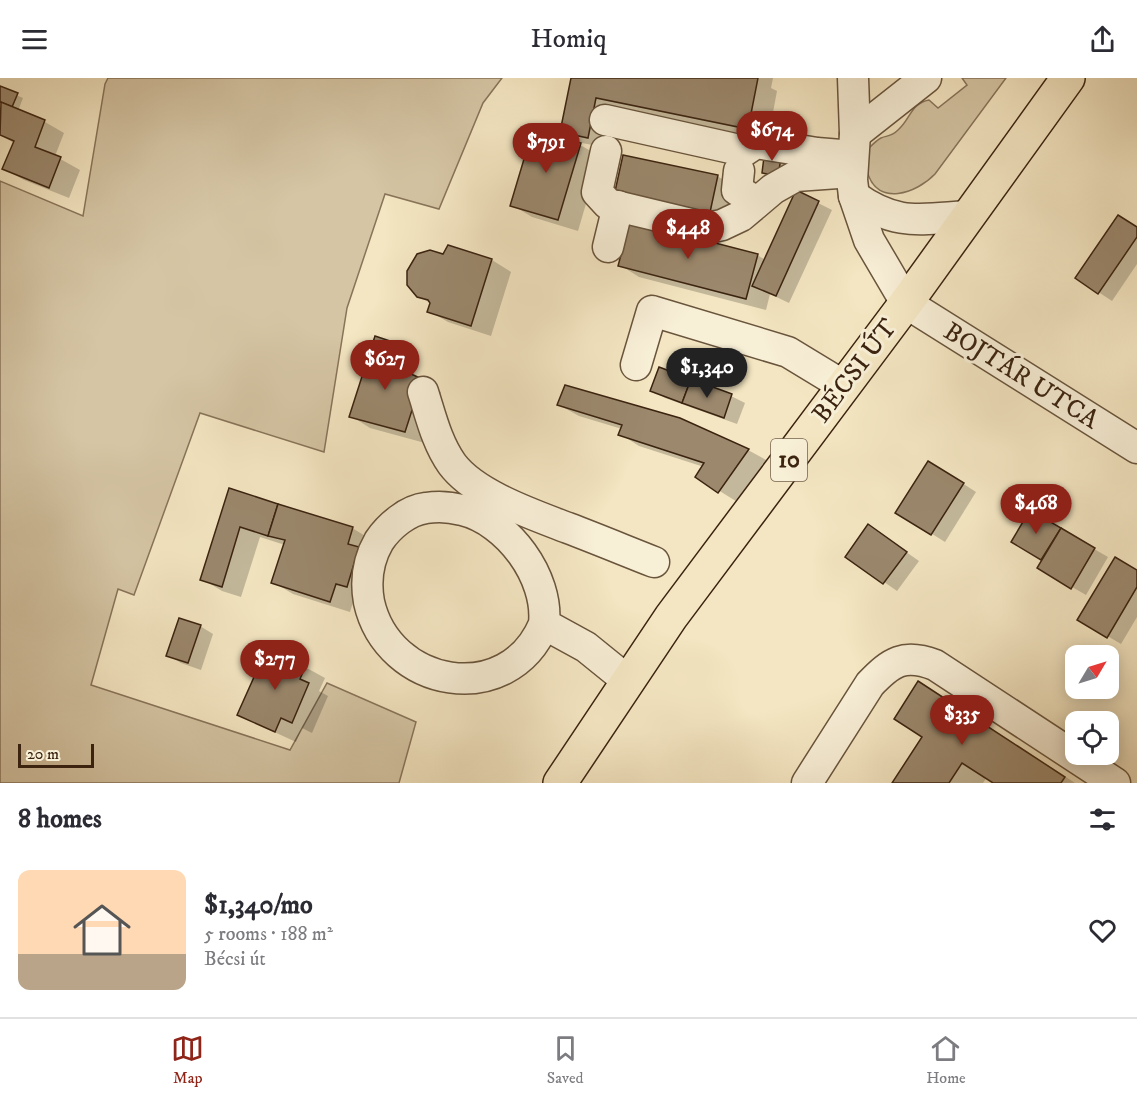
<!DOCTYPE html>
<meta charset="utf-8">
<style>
body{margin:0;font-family:"IM FELL DW Pica",serif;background:#f2f2f3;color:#2b2b33;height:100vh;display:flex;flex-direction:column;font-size:22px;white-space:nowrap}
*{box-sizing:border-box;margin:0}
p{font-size:20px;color:#7c7c81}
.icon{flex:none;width:33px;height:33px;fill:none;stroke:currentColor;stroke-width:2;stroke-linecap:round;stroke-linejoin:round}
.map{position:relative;height:705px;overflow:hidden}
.drawer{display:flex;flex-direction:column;background:#fff;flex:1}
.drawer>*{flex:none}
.needle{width:39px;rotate:52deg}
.buttons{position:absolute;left:1065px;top:567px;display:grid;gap:12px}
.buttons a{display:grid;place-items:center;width:54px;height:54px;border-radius:12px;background:#fff;box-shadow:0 3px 15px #0003;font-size:30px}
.scale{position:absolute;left:18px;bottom:15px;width:76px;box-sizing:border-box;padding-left:6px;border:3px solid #3b2310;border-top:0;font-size:16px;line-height:21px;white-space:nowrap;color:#3b2310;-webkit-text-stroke:4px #f8efd7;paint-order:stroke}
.price{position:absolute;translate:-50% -51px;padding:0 14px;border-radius:21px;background:#8f2418;color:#fff;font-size:20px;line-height:39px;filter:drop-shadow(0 2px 3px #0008)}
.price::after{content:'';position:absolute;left:50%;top:36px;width:18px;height:14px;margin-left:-9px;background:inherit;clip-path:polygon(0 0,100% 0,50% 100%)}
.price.on{background:#222;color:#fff}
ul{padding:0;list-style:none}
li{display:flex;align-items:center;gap:18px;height:150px;padding:0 18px}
li span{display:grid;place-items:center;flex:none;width:168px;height:120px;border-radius:12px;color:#555}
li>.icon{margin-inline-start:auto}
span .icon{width:72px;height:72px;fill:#fffc;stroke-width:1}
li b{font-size:26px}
h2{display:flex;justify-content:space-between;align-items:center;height:72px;padding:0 18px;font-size:26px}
header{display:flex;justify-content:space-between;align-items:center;height:78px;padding:0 18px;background:#fff;font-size:27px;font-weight:600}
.tabs{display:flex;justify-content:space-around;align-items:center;height:84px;border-top:2px solid #e1e1e2;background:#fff;font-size:16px;color:#7c7c81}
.tabs a{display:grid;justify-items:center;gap:3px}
.tabs .on{color:#8f2418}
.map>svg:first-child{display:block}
.green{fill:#d5c5a4;stroke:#88745a;stroke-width:1.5}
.shadow{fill:#0003}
.building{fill:#9b886d;stroke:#3b2310;stroke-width:1.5}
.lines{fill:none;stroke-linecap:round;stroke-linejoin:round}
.minor-casing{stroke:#69543c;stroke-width:33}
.major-casing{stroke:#3b2310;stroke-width:36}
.minor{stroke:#f8efd7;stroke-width:30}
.major{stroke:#f4e6c2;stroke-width:33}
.labels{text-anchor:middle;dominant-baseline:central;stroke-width:6;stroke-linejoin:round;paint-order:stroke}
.shield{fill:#f8efd7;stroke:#74604c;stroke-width:1.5}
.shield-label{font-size:24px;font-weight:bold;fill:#3b2310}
.street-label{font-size:26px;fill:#3b2310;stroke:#f8efd7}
</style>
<header><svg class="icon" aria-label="menu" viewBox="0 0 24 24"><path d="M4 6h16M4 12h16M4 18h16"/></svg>Homiq<svg class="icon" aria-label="share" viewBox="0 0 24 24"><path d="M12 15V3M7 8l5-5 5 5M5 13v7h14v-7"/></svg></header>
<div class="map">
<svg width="1137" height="705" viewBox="0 0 1137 705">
<rect width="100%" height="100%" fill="#f4e6c2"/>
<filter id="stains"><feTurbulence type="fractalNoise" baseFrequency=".00333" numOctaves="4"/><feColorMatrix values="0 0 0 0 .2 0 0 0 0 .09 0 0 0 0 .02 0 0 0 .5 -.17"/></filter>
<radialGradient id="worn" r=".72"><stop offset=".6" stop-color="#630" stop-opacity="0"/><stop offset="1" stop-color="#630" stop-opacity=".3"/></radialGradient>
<!-- green -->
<g class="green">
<polygon points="108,0 502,0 483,25 439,131 385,116 347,230 324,374 200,335 134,517 118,511 91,607 290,672 327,605 416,644 399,705 0,705 0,103 83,138 105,6"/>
<path d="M962 0H1006L935 96C917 115 877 130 867 93 865 86 868 77 869 70 872 67 877 62 881 60 888 57 891 59 898 52 910 42 911 25 929 22L938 30 967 7Z"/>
</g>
<!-- shadow -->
<g class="shadow">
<polygon points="573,0 773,0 771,10 777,13 768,61 616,31 608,70 582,65 562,53"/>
<polygon points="0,10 23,20 18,33 45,44 64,55 55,78 80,92 69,120 24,102 4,91 14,65 0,57 0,31 2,25 0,24"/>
<polygon points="580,67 600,78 578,153 532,139 512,127"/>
<polygon points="787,79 784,100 770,98 763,94"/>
<polygon points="717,98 737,110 728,149 616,117"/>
<polygon points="796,114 832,132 789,225 770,216 766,232 639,199 620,187 757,177 766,182"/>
<polygon points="1137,150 1137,186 1112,223 1077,200"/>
<polygon points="448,169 492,182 511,194 491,258 448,244 429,233 432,226 418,218"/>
<polygon points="376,260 393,265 412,277 406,296 441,314 425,365 370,350 351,338"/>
<polygon points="651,312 731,318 745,325 737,346 665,320"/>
<polygon points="559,327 679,342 748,372 768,383 739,425 697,399 704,389 639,368 620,356 622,351 579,338"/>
<polygon points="942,392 976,414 945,464 897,434"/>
<polygon points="230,412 352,450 372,462 350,534 293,516 273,504 285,467 260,459 241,519 222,513 202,501"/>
<polygon points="1030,434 1108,479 1086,517 1039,490 1044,481 1013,463"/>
<polygon points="869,448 919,483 897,513 847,478"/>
<polygon points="1137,494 1137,539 1121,566 1080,542"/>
<polygon points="200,548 213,556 201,592 181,585 168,577"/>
<polygon points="305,589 325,600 319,613 328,618 312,655 302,650 296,664 259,647 239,636"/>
<polygon points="919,605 944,619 1075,705 996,705 987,699 983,705 894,705 924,659"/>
</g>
<!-- building -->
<g class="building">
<polygon points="571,0 758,0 748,51 596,20 588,60 560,54"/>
<polygon points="0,8 18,15 12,29 0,24"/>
<polygon points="1,24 45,42 35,69 61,79 49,110 2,91 14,63 0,57"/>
<polygon points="533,51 581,65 558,142 510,128"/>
<polygon points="765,71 782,74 778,98 762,95"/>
<polygon points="623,77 718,97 709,139 614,118"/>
<polygon points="796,112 819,123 776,218 752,208"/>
<polygon points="1118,137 1137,149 1137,159 1098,216 1075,200"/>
<polygon points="630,143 758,176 746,221 618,188"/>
<polygon points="448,167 492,181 471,248 427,234 430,225 428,222 417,219 407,207 407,193 417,176 430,172 443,176"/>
<polygon points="375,258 393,264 387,285 422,301 405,354 349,339"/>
<polygon points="659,289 691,301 682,325 650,313"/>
<polygon points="691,301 732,316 724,340 682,325"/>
<polygon points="565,307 680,340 749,371 718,415 695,399 704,385 618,357 622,347 557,327"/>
<polygon points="928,383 964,405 931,457 895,435"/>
<polygon points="229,410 278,426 268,458 240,449 222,509 200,502"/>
<polygon points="278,426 353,449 348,466 359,469 347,509 336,506 330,524 271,505 285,462 268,458"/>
<polygon points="1030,432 1061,450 1041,482 1011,464"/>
<polygon points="868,446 907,474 883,506 845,479"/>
<polygon points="1061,450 1095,470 1071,511 1037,490"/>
<polygon points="1115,479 1137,492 1137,509 1107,560 1077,542"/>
<polygon points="179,540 201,547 188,585 166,578"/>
<polygon points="267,570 306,587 300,601 309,605 292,645 281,640 275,654 237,637"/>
<polygon points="918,603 1065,699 1061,705 993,705 962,685 949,705 892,705 922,659 894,641"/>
</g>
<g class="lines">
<!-- minor casing -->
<g class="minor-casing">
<g id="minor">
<polyline points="853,0 855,56 852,102 854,118 869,162 906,225 1137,370"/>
<polyline points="605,42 744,73 756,65 817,75 853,78"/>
<polyline points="855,56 926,0"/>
<polyline points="606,73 597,114 608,126 708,150 722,147 741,138 773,111 796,98 852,94"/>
<polyline points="739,93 737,112 757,124"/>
<path d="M854 118C897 149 920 141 969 138"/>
<polyline points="608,169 618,128"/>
<polyline points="636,287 652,233 788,274 844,308"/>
<path d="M423 314C431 339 437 365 452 386 475 417 534 437 568 450 597 461 626 473 654 484"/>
<path d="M544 546C549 499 508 443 462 432 451 429 438 428 426 430 408 432 389 448 379 463 368 482 365 502 369 524 388 610 508 632 544 546L586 569 628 603"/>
<path d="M807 705 870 606C891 584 904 575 935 587L1115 705"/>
</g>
</g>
<!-- major casing -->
<g class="major-casing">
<polyline id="major" points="560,705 671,539 906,225 1068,0"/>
</g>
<!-- minor -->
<use href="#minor" class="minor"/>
<!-- major -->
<use href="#major" class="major"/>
</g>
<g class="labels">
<!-- shield labels -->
<rect class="shield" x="771" y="361" width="36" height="42" rx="4.5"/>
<g class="shield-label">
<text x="789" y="382">10</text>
</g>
<!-- street labels -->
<g class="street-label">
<text transform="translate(855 293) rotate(-53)">BÉCSI ÚT</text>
<text transform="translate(1021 298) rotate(32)">BOJTÁR UTCA</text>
</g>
</g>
<rect width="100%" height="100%" filter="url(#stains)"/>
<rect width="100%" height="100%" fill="url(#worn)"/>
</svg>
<div class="buttons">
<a><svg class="needle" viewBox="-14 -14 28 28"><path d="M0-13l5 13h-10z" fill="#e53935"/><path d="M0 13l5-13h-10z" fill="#7c7c81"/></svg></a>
<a><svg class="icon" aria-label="locate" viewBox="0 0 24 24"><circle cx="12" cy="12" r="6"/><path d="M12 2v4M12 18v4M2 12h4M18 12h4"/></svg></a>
</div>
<div class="scale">20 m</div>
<b class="price" style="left:772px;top:84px">$674</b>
<b class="price" style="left:546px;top:96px">$791</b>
<b class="price" style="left:688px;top:182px">$448</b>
<b class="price" style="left:385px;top:313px">$627</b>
<b class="price on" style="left:707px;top:321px">$1,340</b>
<b class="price" style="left:1036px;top:457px">$468</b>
<b class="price" style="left:275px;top:613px">$277</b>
<b class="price" style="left:962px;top:668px">$335</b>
</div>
<section class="drawer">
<h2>8 homes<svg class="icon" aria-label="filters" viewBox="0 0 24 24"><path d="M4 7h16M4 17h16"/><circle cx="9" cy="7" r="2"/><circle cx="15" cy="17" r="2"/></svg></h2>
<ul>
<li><span style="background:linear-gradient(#ffd9b3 70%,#b9a48a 0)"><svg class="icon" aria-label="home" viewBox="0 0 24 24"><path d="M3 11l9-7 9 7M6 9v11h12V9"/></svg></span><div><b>$1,340/mo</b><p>5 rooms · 188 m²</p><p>Bécsi út</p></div><svg class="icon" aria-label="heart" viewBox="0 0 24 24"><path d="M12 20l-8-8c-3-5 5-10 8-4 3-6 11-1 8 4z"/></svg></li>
</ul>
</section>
<nav class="tabs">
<a class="on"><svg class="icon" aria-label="map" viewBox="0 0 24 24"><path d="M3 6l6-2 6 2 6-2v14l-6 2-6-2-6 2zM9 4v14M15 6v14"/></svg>Map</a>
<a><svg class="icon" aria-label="saved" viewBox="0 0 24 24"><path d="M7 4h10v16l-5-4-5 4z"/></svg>Saved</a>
<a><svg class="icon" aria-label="home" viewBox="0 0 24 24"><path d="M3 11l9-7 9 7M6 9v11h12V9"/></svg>Home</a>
</nav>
